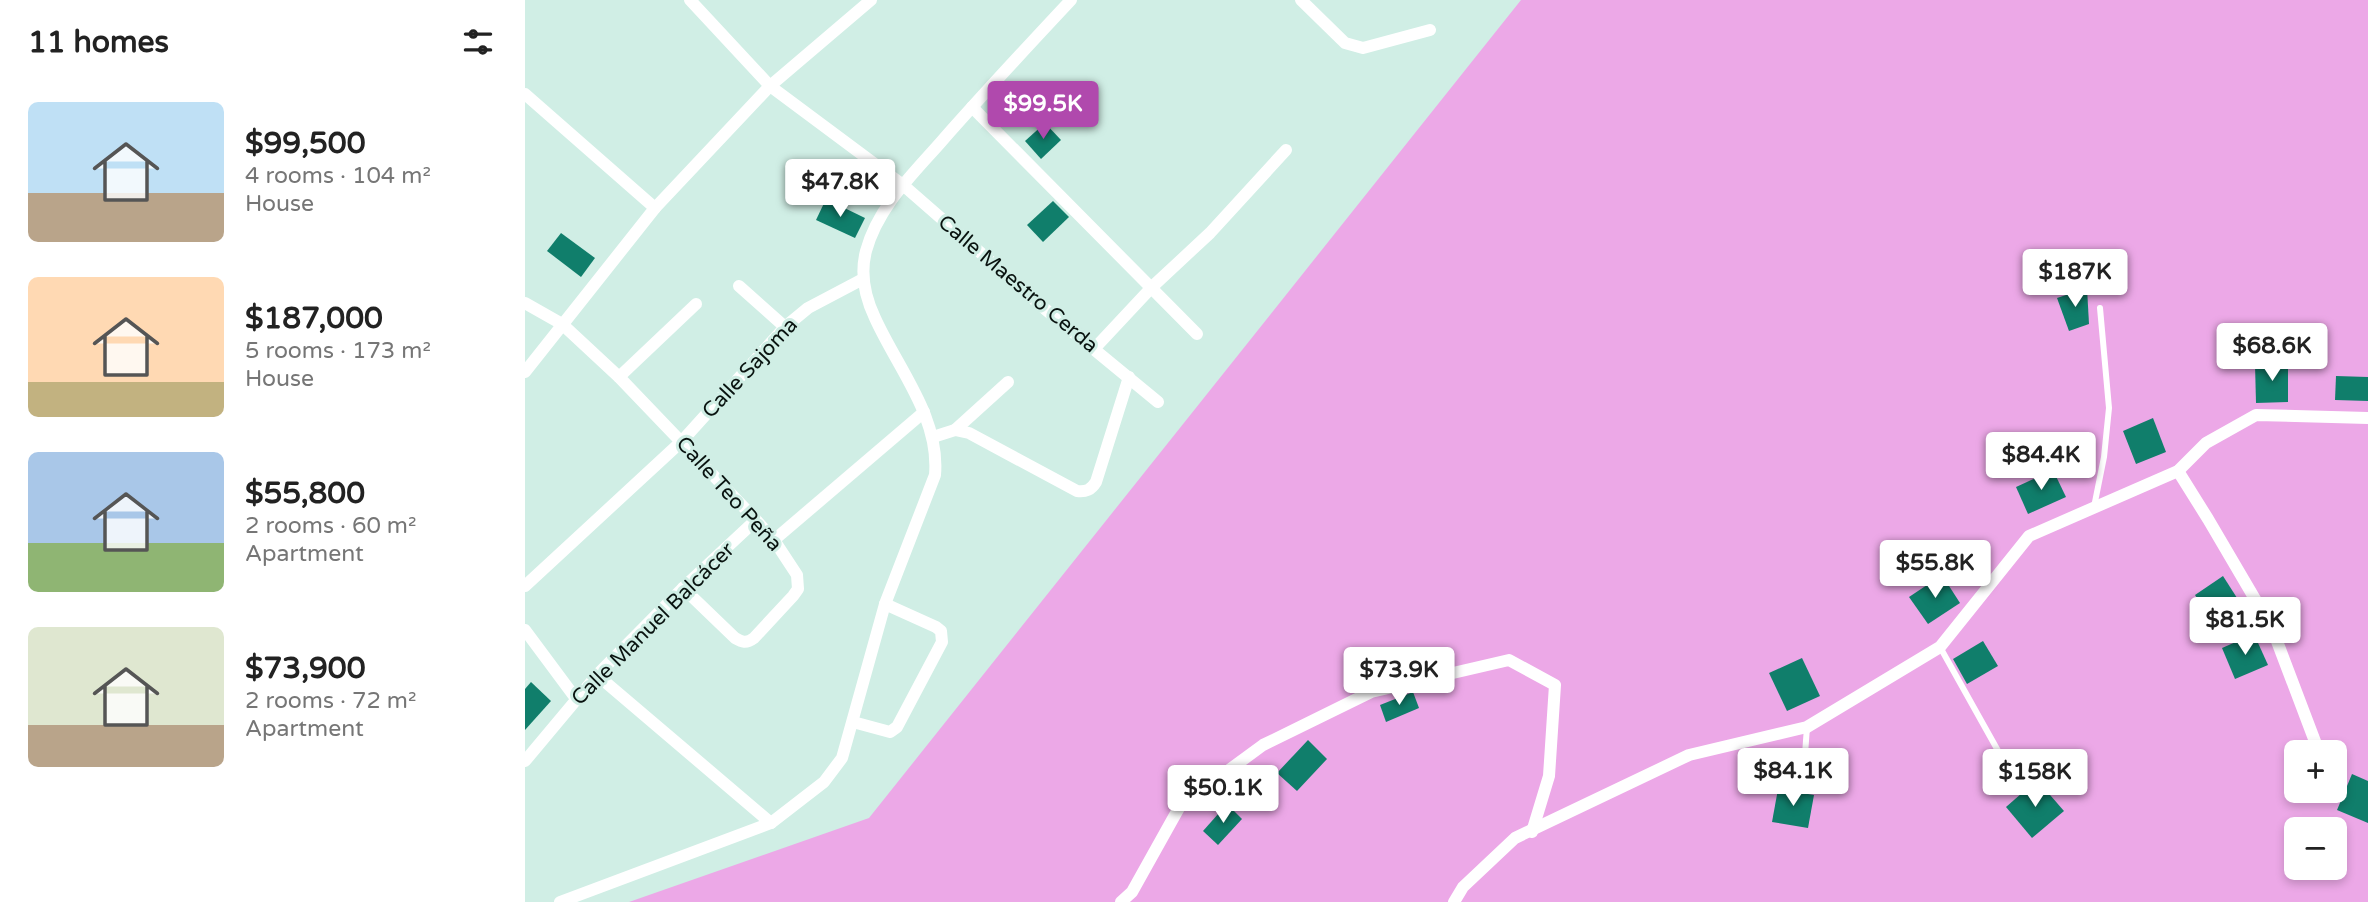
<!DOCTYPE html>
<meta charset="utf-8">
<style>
body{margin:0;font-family:"Varela Round",sans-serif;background:#f6f6f6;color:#222;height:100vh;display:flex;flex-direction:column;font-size:26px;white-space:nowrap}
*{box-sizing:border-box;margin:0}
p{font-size:23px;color:#767676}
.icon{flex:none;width:38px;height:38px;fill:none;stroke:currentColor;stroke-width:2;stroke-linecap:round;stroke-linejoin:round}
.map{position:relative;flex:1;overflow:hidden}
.details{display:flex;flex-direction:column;background:#fff;width:525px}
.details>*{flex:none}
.controls{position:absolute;left:1759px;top:740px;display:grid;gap:14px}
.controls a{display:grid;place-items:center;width:63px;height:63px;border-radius:10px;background:#fff;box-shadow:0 4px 10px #0003;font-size:35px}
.price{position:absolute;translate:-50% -60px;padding:0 16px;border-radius:7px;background:#fff;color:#222;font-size:23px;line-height:46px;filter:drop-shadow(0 2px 4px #0008)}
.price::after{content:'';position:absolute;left:50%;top:42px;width:21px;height:16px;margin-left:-10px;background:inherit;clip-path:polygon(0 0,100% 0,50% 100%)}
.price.active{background:#b049ad;color:#fff}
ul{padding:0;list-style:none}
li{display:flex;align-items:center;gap:21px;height:175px;padding:0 28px}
li span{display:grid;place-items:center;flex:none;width:196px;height:140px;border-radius:10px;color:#555}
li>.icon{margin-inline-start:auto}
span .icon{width:84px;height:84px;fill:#fffc;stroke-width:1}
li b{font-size:30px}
h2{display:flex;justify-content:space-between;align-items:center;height:84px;padding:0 28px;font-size:30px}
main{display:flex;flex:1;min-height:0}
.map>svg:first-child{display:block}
.green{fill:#eca8e7;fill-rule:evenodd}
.building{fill:#107e6b}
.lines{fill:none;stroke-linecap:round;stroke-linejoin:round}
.lane{stroke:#fff;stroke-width:6}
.street{stroke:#fff;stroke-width:12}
.labels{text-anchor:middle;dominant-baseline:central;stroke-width:6;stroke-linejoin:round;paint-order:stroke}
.street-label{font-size:21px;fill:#091310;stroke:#d0eee5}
</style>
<main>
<section class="details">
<h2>11 homes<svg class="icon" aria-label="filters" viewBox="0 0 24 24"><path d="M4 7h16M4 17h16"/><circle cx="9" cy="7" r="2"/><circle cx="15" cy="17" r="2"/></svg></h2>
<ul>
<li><span style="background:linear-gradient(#bfe0f5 65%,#b9a48a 0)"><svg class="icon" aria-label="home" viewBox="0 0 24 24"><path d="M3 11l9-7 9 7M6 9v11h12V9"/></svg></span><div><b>$99,500</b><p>4 rooms · 104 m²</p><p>House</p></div></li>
<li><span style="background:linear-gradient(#ffd9b3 75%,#c2b280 0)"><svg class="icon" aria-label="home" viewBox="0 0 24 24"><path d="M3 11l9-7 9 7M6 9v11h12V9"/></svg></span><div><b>$187,000</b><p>5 rooms · 173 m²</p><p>House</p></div></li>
<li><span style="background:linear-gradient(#a9c7e8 65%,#8fb573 0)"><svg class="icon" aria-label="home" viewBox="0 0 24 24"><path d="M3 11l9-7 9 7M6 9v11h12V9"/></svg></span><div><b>$55,800</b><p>2 rooms · 60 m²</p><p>Apartment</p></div></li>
<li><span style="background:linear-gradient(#dfe7d0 70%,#b9a48a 0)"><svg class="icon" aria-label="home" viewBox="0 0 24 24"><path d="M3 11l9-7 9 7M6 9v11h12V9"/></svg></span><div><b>$73,900</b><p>2 rooms · 72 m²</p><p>Apartment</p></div></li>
</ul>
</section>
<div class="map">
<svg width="1843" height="902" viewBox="0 0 1843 902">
<rect width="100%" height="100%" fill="#d0eee5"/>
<!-- green -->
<path class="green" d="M996 0H1843V902H104L344 818ZM1771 752H1810V791H1771ZM1771 830H1810V868H1771Z"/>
<!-- building -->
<g class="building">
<polygon points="520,123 536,140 516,159 500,141"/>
<polygon points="301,199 340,218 330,238 291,220"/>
<polygon points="528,201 544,217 518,242 502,225"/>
<polygon points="36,233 70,258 56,277 22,251"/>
<polygon points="1562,288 1564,324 1544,331 1532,298"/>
<polygon points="1763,363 1763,402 1731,403 1730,364"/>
<polygon points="1811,376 1843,377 1843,401 1810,400"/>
<polygon points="1628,418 1641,452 1611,464 1598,431"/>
<polygon points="1528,470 1541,497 1503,514 1491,487"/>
<polygon points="1417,575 1435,603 1403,624 1384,597"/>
<polygon points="1698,576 1721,612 1693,631 1670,595"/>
<polygon points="1729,634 1743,665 1710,679 1697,648"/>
<polygon points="1458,641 1473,666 1442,684 1428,659"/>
<polygon points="1277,658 1295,696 1262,711 1244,673"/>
<polygon points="6,682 26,701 0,730 0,689"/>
<polygon points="888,692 894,708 861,722 855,705"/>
<polygon points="783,740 802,759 772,791 752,773"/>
<polygon points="1827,774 1843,781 1843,823 1812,810"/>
<polygon points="1512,780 1539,811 1507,838 1481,807"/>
<polygon points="1253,789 1289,795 1283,828 1247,822"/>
<polygon points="702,804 717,819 693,845 678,831"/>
</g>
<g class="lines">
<!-- lane -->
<g class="lane">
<polyline points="1569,507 1579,457 1584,408 1575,308"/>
<polyline points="1415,647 1481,765"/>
<polyline points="1278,782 1282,727"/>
</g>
<!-- street -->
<g class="street">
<polyline points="165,0 245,86 378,185 520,309 633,402"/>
<polyline points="776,0 820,43 838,48 905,30"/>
<polyline points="0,94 130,208"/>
<polyline points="447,107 672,334"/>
<polyline points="214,286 260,327"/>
<path d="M0 303 37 324 94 377 231 520 249 540 272 575 273 589 268 596 229 638C221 644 217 642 210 638L158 588"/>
<polyline points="569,349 627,287 685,233 761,150"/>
<polyline points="0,372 130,208 245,86 346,0"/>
<polyline points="94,377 171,304"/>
<polyline points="430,430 483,382"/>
<path d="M408 437 430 430 444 433 552 491C561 492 566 490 571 482L604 377"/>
<polyline points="1653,471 1683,519 1747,628 1794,752"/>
<polyline points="249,540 399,412"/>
<polyline points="0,586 157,441 260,327 283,308 338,279"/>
<polyline points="0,630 52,700"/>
<polyline points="72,675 246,823"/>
<polyline points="328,722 365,732 372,727 417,642 416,631 411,627 360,604"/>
<polyline points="0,761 72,675 158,588 231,520"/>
<path d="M35 902 246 823 299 782 317 758 360 604 410 475C415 417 373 369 350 318 340 297 335 274 341 251 353 207 387 175 416 142 458 94 502 47 546 0"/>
<polyline points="596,902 607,892 655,806 738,745 846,692 984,660 1030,685 1024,776 1007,832"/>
<polyline points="929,902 938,887 990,838 1164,755 1282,727 1415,647 1504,536 1653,471 1681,443 1731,415 1843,418"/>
</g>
</g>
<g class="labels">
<!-- street labels -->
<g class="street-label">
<text transform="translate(493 284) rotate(40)">Calle Maestro Cerda</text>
<text transform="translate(225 368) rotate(-47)">Calle Sajoma</text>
<text transform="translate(204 494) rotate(48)">Calle Teo Peña</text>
<text transform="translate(128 624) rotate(-45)">Calle Manuel Balcácer</text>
</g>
</g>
</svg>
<div class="controls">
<a>+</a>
<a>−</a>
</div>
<b class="price active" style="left:518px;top:141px">$99.5K</b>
<b class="price" style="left:315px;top:219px">$47.8K</b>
<b class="price" style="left:1550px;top:309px">$187K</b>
<b class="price" style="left:1747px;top:383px">$68.6K</b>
<b class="price" style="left:1516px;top:492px">$84.4K</b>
<b class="price" style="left:1410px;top:600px">$55.8K</b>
<b class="price" style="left:1720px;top:657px">$81.5K</b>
<b class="price" style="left:874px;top:707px">$73.9K</b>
<b class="price" style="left:1268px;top:808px">$84.1K</b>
<b class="price" style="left:1510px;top:809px">$158K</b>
<b class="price" style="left:698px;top:825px">$50.1K</b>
</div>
</main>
